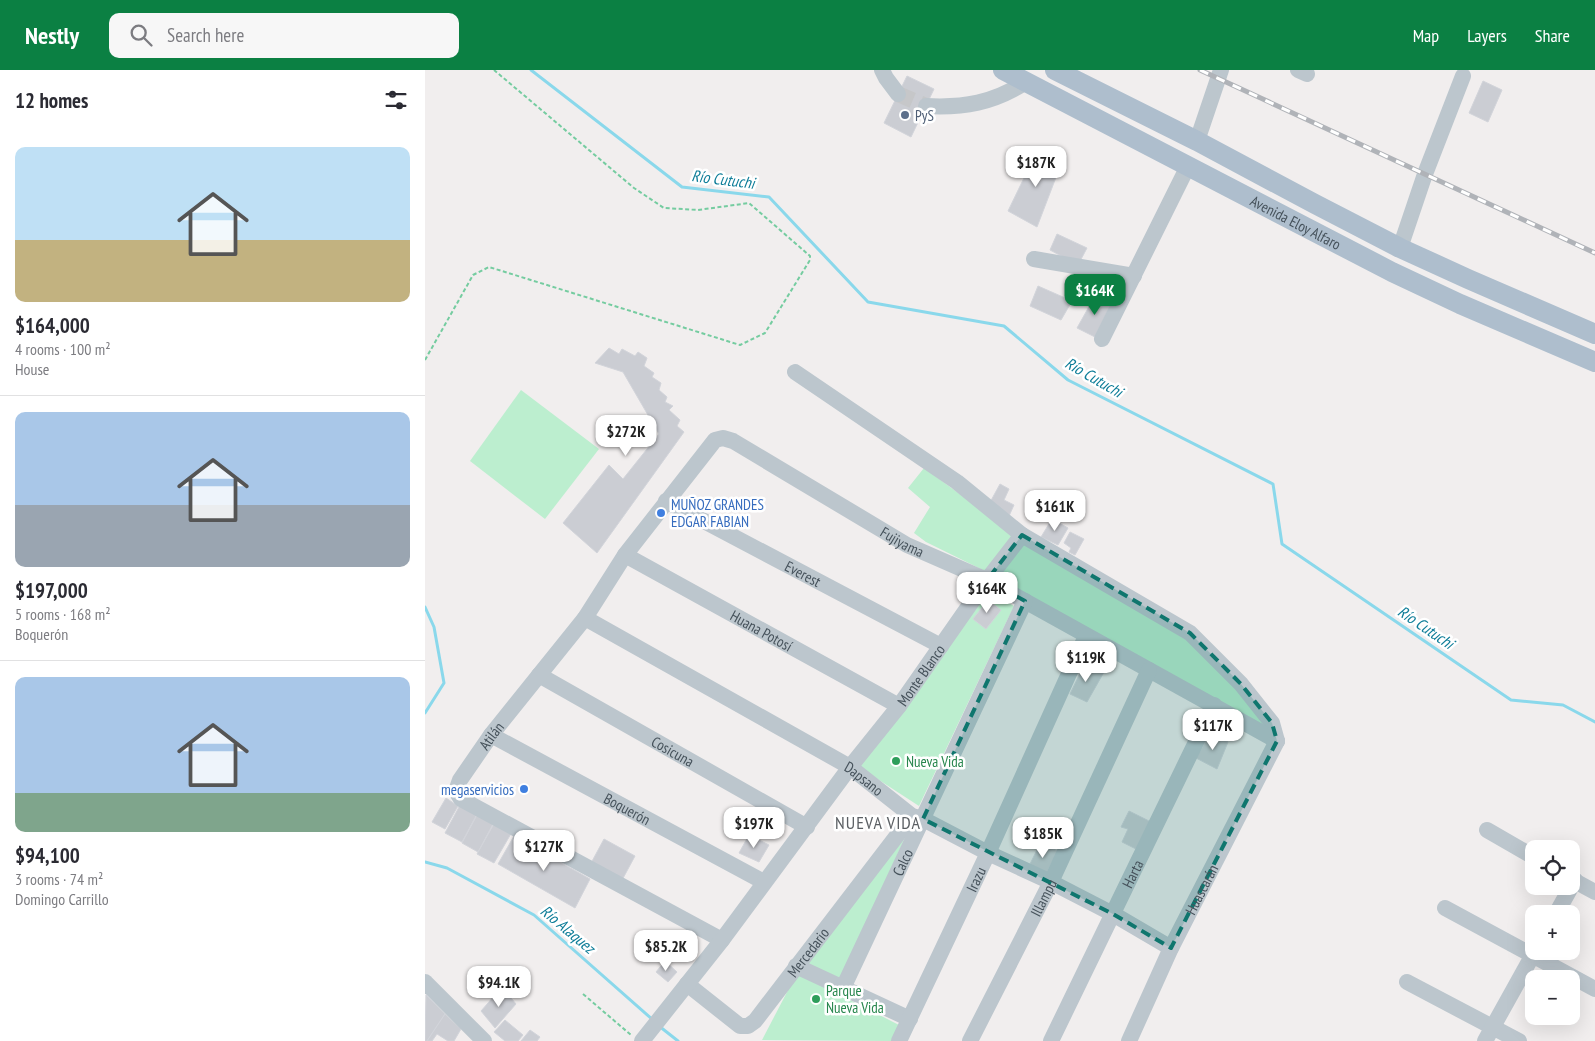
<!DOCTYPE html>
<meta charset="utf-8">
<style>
body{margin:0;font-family:"PT Sans Narrow",sans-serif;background:#f7f7f7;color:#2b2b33;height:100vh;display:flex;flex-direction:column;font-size:19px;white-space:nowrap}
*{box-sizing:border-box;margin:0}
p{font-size:16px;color:#7c7c81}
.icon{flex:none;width:28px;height:28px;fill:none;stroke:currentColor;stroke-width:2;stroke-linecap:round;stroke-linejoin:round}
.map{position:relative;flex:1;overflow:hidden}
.side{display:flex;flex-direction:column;background:#fff;width:425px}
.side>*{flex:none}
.tools{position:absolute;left:1100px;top:770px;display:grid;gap:10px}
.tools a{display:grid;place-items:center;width:55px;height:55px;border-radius:10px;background:#fff;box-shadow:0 5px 20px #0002;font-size:25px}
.price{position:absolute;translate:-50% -42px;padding:0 11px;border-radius:10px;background:#fff;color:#222;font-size:16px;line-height:32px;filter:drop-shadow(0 1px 2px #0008)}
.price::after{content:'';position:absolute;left:50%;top:30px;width:15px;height:11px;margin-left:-8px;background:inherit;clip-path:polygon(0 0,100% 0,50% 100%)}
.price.active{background:#0b8043;color:#fff}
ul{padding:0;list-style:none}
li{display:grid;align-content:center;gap:10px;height:265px;padding:0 15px}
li+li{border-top:1px solid #e1e1e2}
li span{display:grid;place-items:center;height:155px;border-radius:10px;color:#555}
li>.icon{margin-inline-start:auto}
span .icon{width:90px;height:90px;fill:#fffc;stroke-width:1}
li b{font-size:21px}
h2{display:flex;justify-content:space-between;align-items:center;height:60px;padding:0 15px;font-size:21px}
header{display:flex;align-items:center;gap:30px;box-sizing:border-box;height:70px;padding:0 25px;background:#0b8043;color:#fff}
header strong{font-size:24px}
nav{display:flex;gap:28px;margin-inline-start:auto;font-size:18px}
.search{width:350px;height:45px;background:#f7f7f7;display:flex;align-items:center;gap:12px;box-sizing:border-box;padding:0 18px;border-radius:10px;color:#7c7c81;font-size:19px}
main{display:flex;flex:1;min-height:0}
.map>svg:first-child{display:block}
.green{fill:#bceecf}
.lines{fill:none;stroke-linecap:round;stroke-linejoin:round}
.stream{stroke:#8ad8eb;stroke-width:3}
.building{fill:#cbcdd3;stroke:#d2d4da}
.minor-tunnel{stroke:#c6c7c9;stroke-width:16;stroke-dasharray:16 8;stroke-linecap:butt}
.path{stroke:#75cca0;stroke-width:2;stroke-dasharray:4 2.5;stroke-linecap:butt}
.minor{stroke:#bcc6cd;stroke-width:16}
.major{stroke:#aebecd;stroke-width:20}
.rail-casing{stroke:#b0b3b8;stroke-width:5}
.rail{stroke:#fff;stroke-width:3;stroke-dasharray:9;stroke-linecap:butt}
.marked{fill:#0f766e;fill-opacity:0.2;stroke:#0f766e;stroke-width:4;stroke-dasharray:10 6;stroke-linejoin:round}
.service-dot{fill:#5c6f8a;stroke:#fff;stroke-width:2}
.shop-dot{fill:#3f7fe0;stroke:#fff;stroke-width:2}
.leisure-dot{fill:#2e9e5b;stroke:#fff;stroke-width:2}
.labels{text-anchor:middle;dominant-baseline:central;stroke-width:5;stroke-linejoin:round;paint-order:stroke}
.service-label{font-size:15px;fill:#4e5e75;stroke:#fff;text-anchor:start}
.street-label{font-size:15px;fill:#46525b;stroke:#fff}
.shop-label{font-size:15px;fill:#366cbe;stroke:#fff;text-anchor:start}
.leisure-label{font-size:15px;fill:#27864d;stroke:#fff;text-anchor:start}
.water-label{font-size:16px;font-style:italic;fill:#0e7d98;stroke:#fff}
.quarter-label{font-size:18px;letter-spacing:1px;fill:#5b5f63;stroke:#fff}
</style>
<header>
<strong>Nestly</strong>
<div class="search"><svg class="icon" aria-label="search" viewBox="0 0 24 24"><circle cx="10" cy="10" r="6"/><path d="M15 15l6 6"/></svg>Search here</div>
<nav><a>Map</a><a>Layers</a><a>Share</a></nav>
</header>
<main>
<section class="side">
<h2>12 homes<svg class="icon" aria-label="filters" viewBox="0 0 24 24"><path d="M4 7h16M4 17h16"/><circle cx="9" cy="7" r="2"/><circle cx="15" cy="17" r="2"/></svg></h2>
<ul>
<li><span style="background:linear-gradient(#bfe0f5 60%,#c2b280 0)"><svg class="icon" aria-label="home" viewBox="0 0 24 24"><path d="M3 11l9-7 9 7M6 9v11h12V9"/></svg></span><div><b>$164,000</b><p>4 rooms · 100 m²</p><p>House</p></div></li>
<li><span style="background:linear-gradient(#a9c7e8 60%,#9aa5b1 0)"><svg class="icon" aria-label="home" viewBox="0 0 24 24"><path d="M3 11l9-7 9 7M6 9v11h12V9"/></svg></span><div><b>$197,000</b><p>5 rooms · 168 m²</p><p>Boquerón</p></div></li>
<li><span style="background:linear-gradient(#a9c7e8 75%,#7fa58c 0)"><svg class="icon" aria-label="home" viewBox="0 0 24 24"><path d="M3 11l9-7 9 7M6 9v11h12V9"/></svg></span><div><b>$94,100</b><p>3 rooms · 74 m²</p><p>Domingo Carrillo</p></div></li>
</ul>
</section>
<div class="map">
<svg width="1170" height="971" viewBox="0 0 1170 971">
<rect width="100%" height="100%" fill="#f1eeee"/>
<!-- green -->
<g class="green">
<polygon points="96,320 174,379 120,449 45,391"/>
<polygon points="499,398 587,462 776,579 816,619 843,662 572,507 501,472 489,463 505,437 483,418"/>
<polygon points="564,521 589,536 494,736 434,697"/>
<polygon points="483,761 416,909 381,894"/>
<polygon points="372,903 474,955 466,971 337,970"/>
</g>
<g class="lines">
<!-- stream -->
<g class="stream">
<polyline points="106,0 257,117 344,127 443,232 579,256 643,310 848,414 857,474 1086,630 1138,635 1170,652"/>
<polyline points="0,537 9,557 19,613 0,643"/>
<polyline points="0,792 22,798 109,845 228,950"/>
<polyline points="234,956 253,971"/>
</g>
</g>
<!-- building -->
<g class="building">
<polygon points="482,6 509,19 486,67 459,53"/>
<polygon points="1058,11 1077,20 1063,52 1044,43"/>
<polygon points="613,79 638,89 612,157 583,141"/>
<polygon points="632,164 662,178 653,195 625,180"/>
<polygon points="613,216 647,231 636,250 605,236"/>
<polygon points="670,226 687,232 670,267 652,258"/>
<polygon points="184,278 194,284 197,279 210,286 213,282 222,288 219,296 229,303 227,307 236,313 234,320 242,327 240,332 248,336 244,340 255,350 252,356 259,362 172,483 138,453 184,395 198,409 234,364 198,302 170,293"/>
<polygon points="575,414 584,419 579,430 589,435 584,446 563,436"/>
<polygon points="627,449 643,458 633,475 616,467"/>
<polygon points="645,462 659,469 650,485 644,482 646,478 639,473"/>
<polygon points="563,530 576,540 561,559 548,549"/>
<polygon points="659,595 679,602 662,632 645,624"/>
<polygon points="785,664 803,672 792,699 771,688"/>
<polygon points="21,728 33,736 20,759 7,752"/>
<polygon points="35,735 52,744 37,772 20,763"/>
<polygon points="704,741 726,752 713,780 697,772 703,759 696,757"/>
<polygon points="52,745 68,754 53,782 37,773"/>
<polygon points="70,752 87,762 69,793 52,784"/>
<polygon points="324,765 344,775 334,792 314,783"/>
<polygon points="89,766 165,809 150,838 73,794"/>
<polygon points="179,769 210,786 196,812 165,795"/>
<polygon points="615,774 633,781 620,806 604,796"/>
<polygon points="240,891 252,902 243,912 231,902"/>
<polygon points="77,917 91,934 70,958 56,941"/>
<polygon points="1,925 20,944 2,971 0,971"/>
<polygon points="20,944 36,959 29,971 23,971 12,964 7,971 2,971"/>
<polygon points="80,950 98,965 93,971 80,971 69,962"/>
<polygon points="105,960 115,967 112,971 96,971"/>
</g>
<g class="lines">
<!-- minor-tunnel -->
<polyline class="minor-tunnel" points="473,24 501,36"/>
<!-- path -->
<g class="path">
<polyline points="0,290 48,205 64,197 315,275 340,263 385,190 385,186 324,133 273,140 239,138 209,118 69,0"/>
<polyline points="158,924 206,965"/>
</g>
<!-- minor -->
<g class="minor">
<polyline points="457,0 461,8 473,24"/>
<polyline points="873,0 882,4"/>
<path d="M501 36C539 38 568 33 601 12"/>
<polyline points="772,71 796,0"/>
<polyline points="975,178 1000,104 1038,6"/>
<polyline points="609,189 709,206"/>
<polyline points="677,269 763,96"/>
<path id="s1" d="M241 431 516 576"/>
<polyline points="597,465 765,563 816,614 847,653 852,671"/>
<path id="s2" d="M200 485 474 636"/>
<path id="s3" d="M160 548 425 697 487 746 498 749 563 783 626 812 688 844 746 878"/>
<path id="s4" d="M114 605 382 757"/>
<path id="s5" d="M66 665 339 812"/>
<polyline points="1062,760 1109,787"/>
<polyline points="1146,809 1170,822"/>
<polyline points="1020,838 1170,919"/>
<polyline points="1131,844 1150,810"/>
<path id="s6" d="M297 870 36 729 31 721 35 710 66 665 160 548 200 485 290 370 298 368 308 371 482 475 562 510 852 671"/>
<polyline points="371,896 485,949"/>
<polyline points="0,912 59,971"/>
<polyline points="982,912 1094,971"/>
<path id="s7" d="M262 914 315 956H323L330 951 487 746"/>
<path id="s8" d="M418 918 600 531"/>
<path id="s9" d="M217 971 297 870 425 697 474 636 562 510 597 465 532 412 370 302"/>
<path id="s10" d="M474 971 563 783 661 566"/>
<path id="s11" d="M545 971 626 812 724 600"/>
<path id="s12" d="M626 971 789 635"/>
<path id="s13" d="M704 971 746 878 852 671"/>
<polyline points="1060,971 1110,881"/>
</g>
<!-- major -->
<g class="major">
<path id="s14" d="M578 0 967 202 1035 234 1170 292"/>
<polyline points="630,0 772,71 890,134 975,178 1043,209 1170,264"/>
</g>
<!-- rail casing -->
<g class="rail-casing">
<polyline id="rail" points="775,0 1170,183"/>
</g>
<!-- rail -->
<use href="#rail" class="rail"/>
</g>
<!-- marked area -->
<path class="marked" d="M597 465 765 563 816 614 847 653 852 671 746 878 688 844 498 749 600 531 562 510Z"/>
<!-- markers -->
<circle class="service-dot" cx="480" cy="45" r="5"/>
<g class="shop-dot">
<circle cx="236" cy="443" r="5"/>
<circle cx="99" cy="719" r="5"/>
</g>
<g class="leisure-dot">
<circle cx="471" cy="691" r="5"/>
<circle cx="391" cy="929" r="5"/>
</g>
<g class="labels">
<!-- service labels -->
<g class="service-label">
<text x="490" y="45">PyS</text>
</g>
<!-- street labels -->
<g class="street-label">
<text stroke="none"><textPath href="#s14" startOffset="330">Avenida Eloy Alfaro</textPath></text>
<text stroke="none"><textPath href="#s6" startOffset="959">Fujiyama</textPath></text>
<text stroke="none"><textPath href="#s1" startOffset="155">Everest</textPath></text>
<text stroke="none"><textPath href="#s2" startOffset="156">Huana Potosí</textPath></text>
<text stroke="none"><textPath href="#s9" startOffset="460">Monte Blanco</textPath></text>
<text stroke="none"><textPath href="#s6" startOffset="372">Atilán</textPath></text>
<text stroke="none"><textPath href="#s4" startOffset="154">Cosicuna</textPath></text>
<text stroke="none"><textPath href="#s3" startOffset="322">Dapsano</textPath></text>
<text stroke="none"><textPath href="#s5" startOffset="155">Boquerón</textPath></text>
<text stroke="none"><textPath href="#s8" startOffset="139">Calco</textPath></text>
<text stroke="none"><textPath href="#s12" startOffset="186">Harta</textPath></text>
<text stroke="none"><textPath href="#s10" startOffset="179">Irazu</textPath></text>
<text stroke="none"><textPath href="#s13" startOffset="168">Huascarán</textPath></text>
<text stroke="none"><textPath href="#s11" startOffset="161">Illampu</textPath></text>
<text stroke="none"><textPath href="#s7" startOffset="171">Mercedario</textPath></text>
</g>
<!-- shop labels -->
<g class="shop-label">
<text x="246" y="434">MUÑOZ GRANDES<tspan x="246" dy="17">EDGAR FABIAN</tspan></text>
<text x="89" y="719" text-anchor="end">megaservicios</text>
</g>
<!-- leisure labels -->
<g class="leisure-label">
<text x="481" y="691">Nueva Vida</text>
<text x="401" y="920">Parque<tspan x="401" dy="17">Nueva Vida</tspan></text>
</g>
<!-- water labels -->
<g class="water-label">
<text transform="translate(298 109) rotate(7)">Río Cutuchi</text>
<text transform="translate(669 307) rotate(30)">Río Cutuchi</text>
<text transform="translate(1001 557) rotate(34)">Río Cutuchi</text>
<text transform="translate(143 859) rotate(40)">Río Alaquez</text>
</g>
<!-- quarter labels -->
<g class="quarter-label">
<text x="453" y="752">NUEVA VIDA</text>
</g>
</g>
</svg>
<div class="tools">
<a><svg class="icon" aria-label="locate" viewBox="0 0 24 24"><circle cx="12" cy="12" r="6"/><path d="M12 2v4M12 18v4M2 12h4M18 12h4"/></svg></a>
<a>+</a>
<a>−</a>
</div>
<b class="price" style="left:611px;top:118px">$187K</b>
<b class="price active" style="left:670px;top:246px">$164K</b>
<b class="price" style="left:201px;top:387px">$272K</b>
<b class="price" style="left:630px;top:462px">$161K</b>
<b class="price" style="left:562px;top:544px">$164K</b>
<b class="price" style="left:661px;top:613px">$119K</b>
<b class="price" style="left:788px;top:681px">$117K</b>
<b class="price" style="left:329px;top:779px">$197K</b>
<b class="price" style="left:618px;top:789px">$185K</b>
<b class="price" style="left:119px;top:802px">$127K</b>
<b class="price" style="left:241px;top:902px">$85.2K</b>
<b class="price" style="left:74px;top:938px">$94.1K</b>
</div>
</main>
